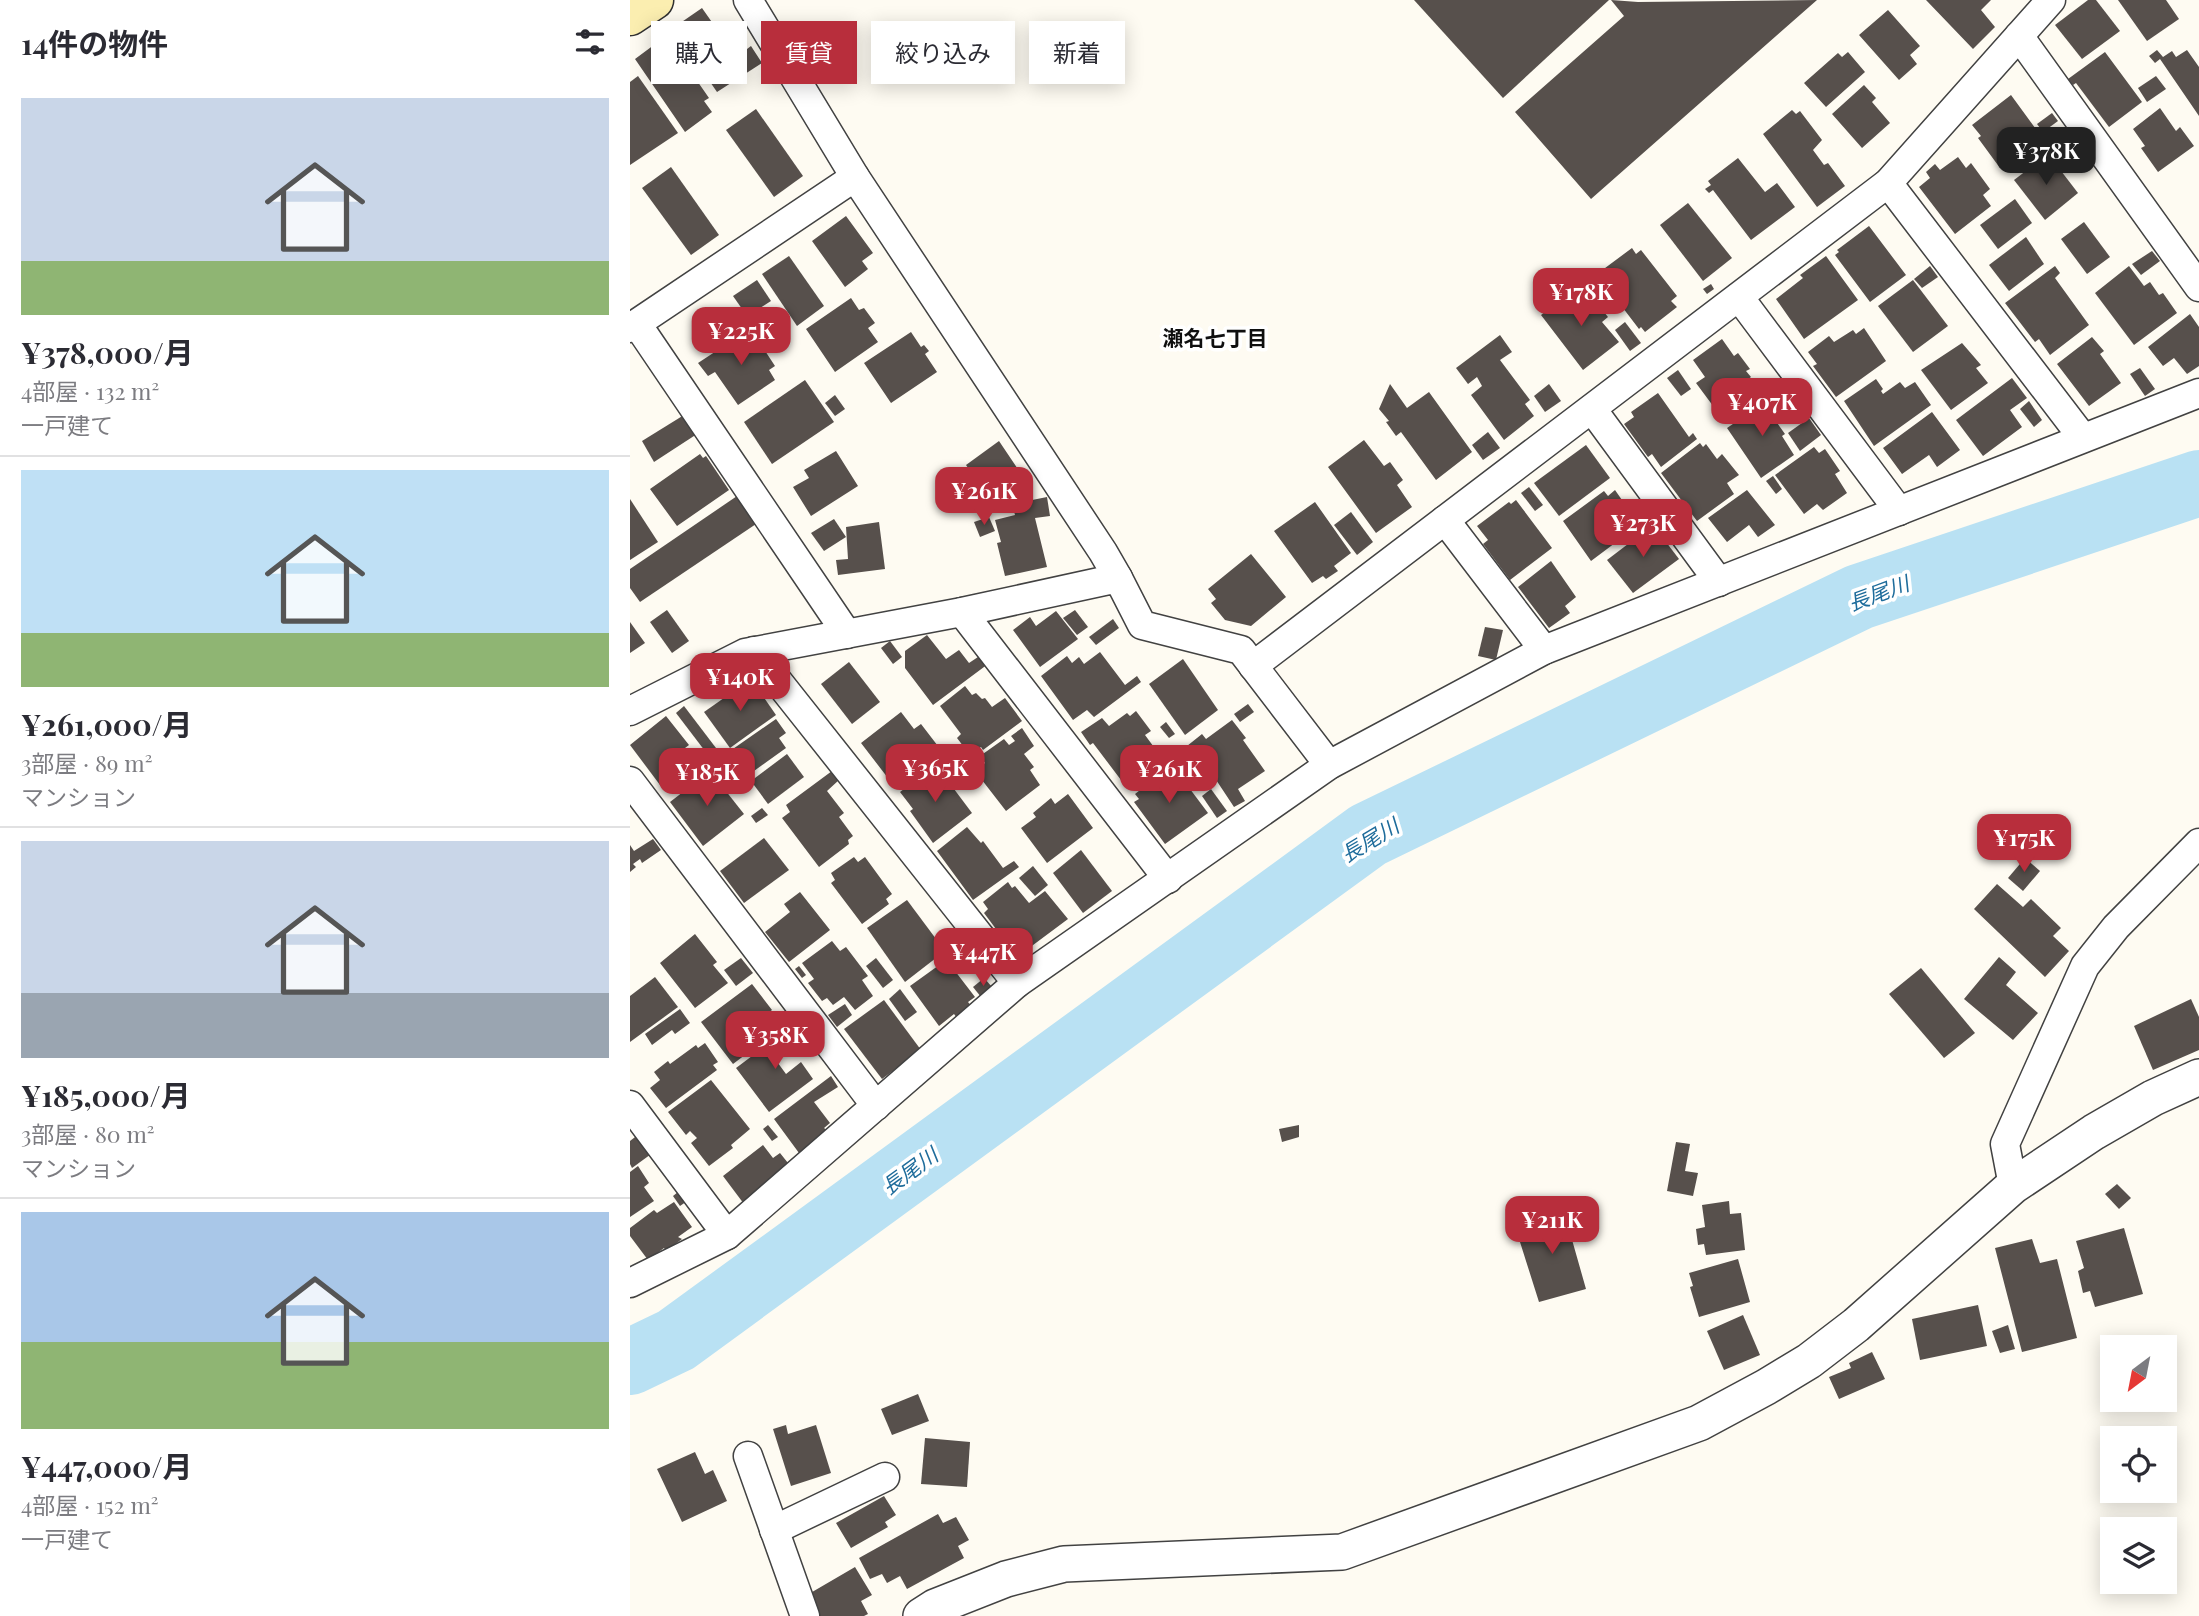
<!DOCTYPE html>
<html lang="ja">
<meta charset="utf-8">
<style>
body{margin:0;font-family:"Playfair Display","Noto Sans JP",serif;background:#f7f7f7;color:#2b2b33;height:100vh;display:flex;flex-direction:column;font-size:26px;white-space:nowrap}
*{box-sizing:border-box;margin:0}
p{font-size:23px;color:#7c7c81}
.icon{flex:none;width:38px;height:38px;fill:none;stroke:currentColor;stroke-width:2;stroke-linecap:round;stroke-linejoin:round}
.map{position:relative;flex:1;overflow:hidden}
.drawer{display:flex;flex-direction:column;background:#fff;width:630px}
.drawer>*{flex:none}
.banner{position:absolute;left:21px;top:21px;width:665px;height:63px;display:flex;gap:14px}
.needle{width:46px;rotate:212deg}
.fabs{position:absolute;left:1470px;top:1335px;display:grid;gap:14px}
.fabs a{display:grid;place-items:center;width:77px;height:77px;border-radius:0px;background:#fff;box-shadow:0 4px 18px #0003;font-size:35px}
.price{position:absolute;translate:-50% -60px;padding:0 16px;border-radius:14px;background:#b82e3c;color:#fff;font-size:23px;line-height:46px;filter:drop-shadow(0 2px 4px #0008)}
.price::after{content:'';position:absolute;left:50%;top:42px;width:21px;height:16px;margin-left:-10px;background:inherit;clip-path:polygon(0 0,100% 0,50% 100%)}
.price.selected{background:#222;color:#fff}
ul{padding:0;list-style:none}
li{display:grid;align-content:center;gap:14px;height:371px;padding:0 21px}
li+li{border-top:2px solid #e1e1e2}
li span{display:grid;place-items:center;height:217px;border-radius:0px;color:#555}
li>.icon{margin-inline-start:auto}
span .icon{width:126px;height:126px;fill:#fffc;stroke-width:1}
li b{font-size:30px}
h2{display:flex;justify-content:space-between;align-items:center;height:84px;padding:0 21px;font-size:30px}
.tag{padding:0 24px;border-radius:0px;background:#fff;box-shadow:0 4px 18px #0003;font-size:24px;line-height:63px}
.tag.selected{background:#b82e3c;color:#fff}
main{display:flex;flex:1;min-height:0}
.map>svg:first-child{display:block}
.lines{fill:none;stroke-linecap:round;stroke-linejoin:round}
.river{stroke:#b9e1f3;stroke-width:66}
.building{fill:#57504c}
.minor-casing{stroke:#424242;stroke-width:31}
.tertiary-casing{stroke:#424242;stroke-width:38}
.secondary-casing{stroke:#313131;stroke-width:41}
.minor{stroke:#fff;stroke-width:28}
.tertiary{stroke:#fff;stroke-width:35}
.secondary{stroke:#fbeeb0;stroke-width:38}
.labels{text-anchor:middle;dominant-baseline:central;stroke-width:7;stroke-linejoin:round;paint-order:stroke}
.neighbourhood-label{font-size:21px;font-weight:bold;fill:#0f0f0f;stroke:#fff}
.water-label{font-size:21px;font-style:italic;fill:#1e6c9b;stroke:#fff}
</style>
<main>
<section class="drawer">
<h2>14件の物件<svg class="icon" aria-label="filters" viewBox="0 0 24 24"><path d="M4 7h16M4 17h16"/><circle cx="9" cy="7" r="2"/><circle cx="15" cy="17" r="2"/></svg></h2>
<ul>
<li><span style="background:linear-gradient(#c9d6e8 75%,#8fb573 0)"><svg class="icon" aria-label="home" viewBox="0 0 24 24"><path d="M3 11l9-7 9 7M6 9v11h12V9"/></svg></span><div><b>¥378,000/月</b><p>4部屋 · 132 m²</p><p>一戸建て</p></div></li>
<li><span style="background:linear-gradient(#bfe0f5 75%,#8fb573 0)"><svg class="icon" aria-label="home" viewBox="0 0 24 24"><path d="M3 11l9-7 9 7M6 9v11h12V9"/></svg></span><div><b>¥261,000/月</b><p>3部屋 · 89 m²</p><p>マンション</p></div></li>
<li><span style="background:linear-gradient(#c9d6e8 70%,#9aa5b1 0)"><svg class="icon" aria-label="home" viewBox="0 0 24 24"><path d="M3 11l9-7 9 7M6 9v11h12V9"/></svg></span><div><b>¥185,000/月</b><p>3部屋 · 80 m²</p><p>マンション</p></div></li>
<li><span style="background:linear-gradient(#a9c7e8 60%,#8fb573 0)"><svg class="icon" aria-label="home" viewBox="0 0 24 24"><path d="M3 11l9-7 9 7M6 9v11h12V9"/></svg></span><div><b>¥447,000/月</b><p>4部屋 · 152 m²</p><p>一戸建て</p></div></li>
</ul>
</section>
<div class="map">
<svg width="1569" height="1616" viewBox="0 0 1569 1616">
<rect width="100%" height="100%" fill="#fefbf2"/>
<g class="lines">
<!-- river -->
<polyline class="river" points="0,1362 46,1340 738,835 1229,597 1569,483"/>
</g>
<!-- building -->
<g class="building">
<polygon points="784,0 979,0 873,98"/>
<polygon points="981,0 1008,2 1187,0 961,199 885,112 994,16"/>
<polygon points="1296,0 1361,0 1351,10 1365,27 1343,49"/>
<polygon points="1458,0 1466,0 1490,31 1452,59 1425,25"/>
<polygon points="1488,0 1536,0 1549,19 1517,41"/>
<polygon points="72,8 98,45 102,44 109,55 121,46 132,63 87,92 43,28"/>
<polygon points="1258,10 1290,46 1280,55 1287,64 1269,80 1229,35"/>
<polygon points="36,36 79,98 74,101 82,112 55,132 5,59"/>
<polygon points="1527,50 1533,57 1542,51 1546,57 1557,50 1569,67 1569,116 1530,59 1525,63 1519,56"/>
<polygon points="1218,52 1235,72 1196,107 1174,83 1208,53 1212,57"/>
<polygon points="1475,52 1512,102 1479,127 1446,83 1443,85 1438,79"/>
<polygon points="8,76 48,133 0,165 0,82"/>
<polygon points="1526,76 1536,89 1517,102 1508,88"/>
<polygon points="1234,85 1246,98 1242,102 1260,123 1232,148 1202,114"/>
<polygon points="1381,95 1411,136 1370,168 1348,138 1351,136 1342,125"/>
<polygon points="1530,108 1546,131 1550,127 1564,146 1528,172 1511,148 1515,146 1503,129"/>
<polygon points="126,109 173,176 144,197 96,130"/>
<polygon points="1162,110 1166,114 1170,111 1192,140 1183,150 1194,165 1198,163 1215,186 1187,207 1133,134"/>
<polygon points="1422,113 1428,121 1413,132 1407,124"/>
<polygon points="1418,154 1448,193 1415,220 1384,180"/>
<polygon points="1328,157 1336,168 1341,163 1360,189 1353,195 1361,206 1325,234 1289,187 1300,178 1296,172 1305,164 1310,170"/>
<polygon points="1108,158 1135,192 1147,183 1165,207 1121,240 1083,190 1079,193 1075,189 1081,185 1078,181"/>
<polygon points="41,167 89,235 61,255 12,188"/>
<polygon points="1385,199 1402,223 1368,249 1350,225"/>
<polygon points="1058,203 1102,258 1073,281 1030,225"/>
<polygon points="216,216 243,253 232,261 238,269 215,287 182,241"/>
<polygon points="1454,222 1480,257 1457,274 1431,239"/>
<polygon points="1239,226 1276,275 1240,302 1205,255 1209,252 1207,250"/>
<polygon points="1396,237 1414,264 1379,291 1359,265"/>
<polygon points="1002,248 1006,254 1011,250 1047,296 1041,301 1047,307 1015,332 1011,327 1009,329 967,274"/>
<polygon points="1522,251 1530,261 1511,275 1502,264"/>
<polygon points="159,256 194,306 167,326 132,274"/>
<polygon points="1196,256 1228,300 1174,339 1146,299 1173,278 1170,275"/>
<polygon points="1300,266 1308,277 1292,288 1284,279"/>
<polygon points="1425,266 1430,273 1425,278 1459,325 1420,355 1409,339 1405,342 1375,303"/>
<polygon points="1499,266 1514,286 1520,282 1529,295 1533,293 1547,313 1504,345 1465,293"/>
<polygon points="127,280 141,301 117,316 103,296"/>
<polygon points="1283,280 1318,326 1283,352 1248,306"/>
<polygon points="1081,284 1084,289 1077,294 1073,289"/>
<polygon points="947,288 962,305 966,302 978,317 972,322 989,342 953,370 911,315"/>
<polygon points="221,298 229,310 234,308 245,323 238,328 248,342 205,372 176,329"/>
<polygon points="1560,314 1569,327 1569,366 1557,374 1544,358 1533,366 1518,347"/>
<polygon points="995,322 1011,343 1000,351 985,330"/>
<polygon points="1234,328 1256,361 1206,397 1183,366 1187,364 1178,352 1199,336 1204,342 1223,330 1226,334"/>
<polygon points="122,331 145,366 139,370 145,380 108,405 85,372 78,376 68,363 100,342 102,344"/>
<polygon points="281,332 291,347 294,345 299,351 295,354 307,372 261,403 234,363"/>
<polygon points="870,335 882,352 870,360 900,400 895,404 904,416 874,440 841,395 852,386 847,377 838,384 826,368"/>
<polygon points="1462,337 1474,351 1470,354 1491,383 1459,406 1427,364"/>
<polygon points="1092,339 1104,356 1108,353 1120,369 1116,371 1121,377 1116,381 1126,394 1092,418 1066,383 1075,377 1063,360"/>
<polygon points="1332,343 1351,365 1346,368 1358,383 1321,410 1291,370"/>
<polygon points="1510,368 1525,389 1515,396 1500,374"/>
<polygon points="1048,370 1061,389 1051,396 1037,378"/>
<polygon points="1382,378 1397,398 1380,410 1392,427 1353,456 1326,420"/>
<polygon points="1246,379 1253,389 1251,391 1253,394 1270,382 1275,388 1285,382 1301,405 1244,446 1214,401"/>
<polygon points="175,380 204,422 142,464 114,422"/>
<polygon points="760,384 777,408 799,392 842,452 806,480 771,432 766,436 756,422 759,421 749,409"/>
<polygon points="919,384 931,401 915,412 904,396"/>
<polygon points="1028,393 1059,437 1063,433 1067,439 1031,467 1022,454 1018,457 994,424 1004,417 1001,412"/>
<polygon points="205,395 215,409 205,416 195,403"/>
<polygon points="1143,397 1154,414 1145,420 1155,434 1152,436 1164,455 1131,478 1097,428"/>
<polygon points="1399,401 1412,420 1404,427 1390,409"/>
<polygon points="1302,412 1330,450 1307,467 1299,455 1272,474 1253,448"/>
<polygon points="54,415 67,434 24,462 12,441"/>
<polygon points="1179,418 1191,435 1170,451 1158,433"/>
<polygon points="858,432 870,448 853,460 842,445"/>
<polygon points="734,440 754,466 760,462 773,480 767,485 782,507 746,533 698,467"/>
<polygon points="369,441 396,481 374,497 366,485 355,493 336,465"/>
<polygon points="1070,443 1073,447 1076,444 1087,459 1092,454 1109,475 1097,483 1104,494 1067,521 1031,473"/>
<polygon points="956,445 980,478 929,516 904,483"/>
<polygon points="1184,447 1189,453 1195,449 1210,471 1205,474 1217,493 1193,510 1187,504 1174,514 1145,475"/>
<polygon points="206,451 228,486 181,516 163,487 179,478 174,470"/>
<polygon points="70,454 73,458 76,456 99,490 47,526 20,489"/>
<polygon points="1143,476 1152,489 1146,494 1136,481"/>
<polygon points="899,487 913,505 905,511 891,493"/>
<polygon points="985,490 1001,513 985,525 993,537 961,561 933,521 974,491 978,496"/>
<polygon points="1117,490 1145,525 1128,537 1119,525 1097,542 1078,518"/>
<polygon points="110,494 129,522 10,602 0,588 0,569"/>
<polygon points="417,497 420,516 405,518 417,567 375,576 367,543 371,542 365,520 385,515 382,504"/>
<polygon points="0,499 28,542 0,560"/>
<polygon points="886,500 922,548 880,580 853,544 858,540 847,526 879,502 881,504"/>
<polygon points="685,502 721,553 704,566 708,571 696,579 693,576 682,583 644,531"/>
<polygon points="1012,507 1020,517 1002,531 994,521"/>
<polygon points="721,512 743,542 727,555 704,525"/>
<polygon points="359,517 365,531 350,537 344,522"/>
<polygon points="204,519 216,537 194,551 181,533"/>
<polygon points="249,522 255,569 208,575 206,560 218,559 216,527"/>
<polygon points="1023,525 1049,559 1003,593 977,560"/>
<polygon points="621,554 656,597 621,626 595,620 581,603 586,599 578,589"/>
<polygon points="921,561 946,597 935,606 940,613 919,628 888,587"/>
<polygon points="37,610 59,641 42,653 20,622"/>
<polygon points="445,610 458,627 447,635 433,618"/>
<polygon points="426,611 448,639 410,667 383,630 400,617 406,626"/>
<polygon points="483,619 489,628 466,645 459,637"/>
<polygon points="0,622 15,643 0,653"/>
<polygon points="855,627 873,630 866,660 848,656"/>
<polygon points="297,635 316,659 329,650 339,663 351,655 358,664 303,705 275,668 275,651"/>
<polygon points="260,641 272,657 263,664 251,648"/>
<polygon points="470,652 495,685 507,676 511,682 464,717 457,710 443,720 411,676 437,656 442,663 449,657 454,664"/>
<polygon points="553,659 588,710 555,735 519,684"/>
<polygon points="219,662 250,702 222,724 191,684"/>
<polygon points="121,679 146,715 100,748 74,712"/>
<polygon points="335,686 342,695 346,693 352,699 355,698 362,707 375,698 392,721 353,750 351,747 340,755 327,738 331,734 310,706"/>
<polygon points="618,704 624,712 610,722 604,714"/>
<polygon points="54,706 86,748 78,755 46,713"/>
<polygon points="506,711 521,731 515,735 529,754 491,780 463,743 460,745 451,732 472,718 479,726 497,713 500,716"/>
<polygon points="271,712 284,729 291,724 311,750 284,770 282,767 261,782 231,743"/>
<polygon points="36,716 59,745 51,751 63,767 33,789 0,745"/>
<polygon points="146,719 156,733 149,738 156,748 117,776 100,751"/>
<polygon points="602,720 616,738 613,740 635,771 608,789 615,801 604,807 565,748 561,751 557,746 572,734 576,739"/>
<polygon points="536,722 545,734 539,738 530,727"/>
<polygon points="392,728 404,746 394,754 404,767 400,770 410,785 376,811 345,771 355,763 350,756 374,739 379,745 385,741 381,736"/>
<polygon points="157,754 174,777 138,804 121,781"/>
<polygon points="306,765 342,813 303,843 280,811 283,809 270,792"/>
<polygon points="542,765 578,813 535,844 504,802 509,799 505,794"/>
<polygon points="80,771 114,814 73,846 40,802"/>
<polygon points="202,771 209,780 197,791 214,813 209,817 223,836 218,840 219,844 189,867 152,818 160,812 156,805"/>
<polygon points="581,789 597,811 587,818 572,796"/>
<polygon points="438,794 463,828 417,863 391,828 406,817 403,813 421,798 425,804"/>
<polygon points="132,808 138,815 126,823 121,816"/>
<polygon points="337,827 351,843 353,841 373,868 384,861 389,867 343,900 307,851"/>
<polygon points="134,838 159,870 114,903 90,871"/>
<polygon points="23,839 31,850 12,863 10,859 3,864 6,867 0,872 0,845 4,851"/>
<polygon points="451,850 482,891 453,913 423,873"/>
<polygon points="224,857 228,862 235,857 262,894 256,899 259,904 232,924 201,883 205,880 201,873"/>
<polygon points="1395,858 1410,871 1393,891 1378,878"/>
<polygon points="403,866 418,885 405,896 389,878"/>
<polygon points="378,882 382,888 385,886 399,903 415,891 438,919 387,957 354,913 358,909 353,902"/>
<polygon points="1367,884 1393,907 1401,899 1431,928 1423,936 1439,951 1415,977 1344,909"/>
<polygon points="170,892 200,930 159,962 135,932 160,912 154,904"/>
<polygon points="277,900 315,951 275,982 237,928"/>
<polygon points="65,934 87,962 83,965 98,983 65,1008 30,963"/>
<polygon points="202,941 210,951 216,947 238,976 232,980 243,996 225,1010 214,997 203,1005 197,998 192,1001 178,983 184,979 172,963"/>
<polygon points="1369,957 1386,972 1376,985 1408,1013 1383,1040 1334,999"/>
<polygon points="111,958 123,973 106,986 94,970"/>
<polygon points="246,958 263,980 253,988 236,966"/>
<polygon points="322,960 328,969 325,971 345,997 338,1002 342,1007 327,1018 324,1014 309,1026 280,986 312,963 315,966"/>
<polygon points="169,966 176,975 172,978 165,969"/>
<polygon points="1291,968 1345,1033 1314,1058 1259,994"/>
<polygon points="25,977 48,1007 0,1042 0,996"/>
<polygon points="354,978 363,988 351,997 343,987"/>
<polygon points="122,984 142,1010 136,1015 148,1030 103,1064 71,1022"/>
<polygon points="270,989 287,1012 275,1021 259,999"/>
<polygon points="1561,999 1569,1017 1569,1050 1523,1070 1504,1026"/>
<polygon points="254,1000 291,1050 252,1079 214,1029"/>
<polygon points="215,1004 222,1015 207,1027 198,1015"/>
<polygon points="50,1009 60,1023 45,1034 42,1030 22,1045 15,1034"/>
<polygon points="163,1025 176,1042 158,1055 154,1052 145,1059 156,1074 171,1062 183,1079 139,1112 106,1068"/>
<polygon points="75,1043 88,1062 83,1065 87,1070 36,1108 20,1088 30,1080 24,1072 38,1061 40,1064 66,1045 68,1048"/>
<polygon points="201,1076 208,1087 184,1102 200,1123 194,1128 198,1131 169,1153 144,1119"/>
<polygon points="81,1080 120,1129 101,1145 103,1148 79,1166 61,1143 67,1138 60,1131 56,1135 38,1112"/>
<polygon points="138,1125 148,1137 142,1141 133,1129"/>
<polygon points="669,1125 669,1137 652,1142 649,1129"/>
<polygon points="14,1130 28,1149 2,1168 0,1164 0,1141"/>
<polygon points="1046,1142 1060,1144 1055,1171 1068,1173 1063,1196 1037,1191"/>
<polygon points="133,1145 143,1158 150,1153 162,1168 114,1204 93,1176"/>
<polygon points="8,1166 19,1183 14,1187 24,1201 0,1217 0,1172"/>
<polygon points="1487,1184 1501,1198 1489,1209 1475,1194"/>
<polygon points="53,1188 60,1199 50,1206 43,1196"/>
<polygon points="1099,1201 1100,1214 1111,1213 1115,1250 1076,1255 1074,1244 1068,1245 1066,1229 1075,1227 1072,1205"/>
<polygon points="44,1202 62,1227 48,1237 52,1239 36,1251 34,1248 18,1260 0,1236 0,1228 24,1210 27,1213"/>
<polygon points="933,1208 956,1289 909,1302 890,1242 897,1240 891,1221"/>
<polygon points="1494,1228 1513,1294 1465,1307 1460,1291 1453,1293 1448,1271 1454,1268 1446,1241"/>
<polygon points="1402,1239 1410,1263 1427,1259 1447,1338 1392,1352 1365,1248"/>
<polygon points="1108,1259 1120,1302 1069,1317 1060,1287 1063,1286 1059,1273"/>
<polygon points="1348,1305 1357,1346 1290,1360 1282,1319"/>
<polygon points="1113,1315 1130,1355 1094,1370 1077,1331"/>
<polygon points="1378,1325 1385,1349 1370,1353 1362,1331"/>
<polygon points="1242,1352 1255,1379 1209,1399 1199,1377 1221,1368 1219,1363"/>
<polygon points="288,1394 299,1421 262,1435 251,1409"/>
<polygon points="156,1425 158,1434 186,1425 201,1473 161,1486 143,1429"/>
<polygon points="295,1438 340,1442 337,1487 291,1484"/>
<polygon points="65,1452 75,1474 83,1470 97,1501 52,1522 27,1469"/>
<polygon points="254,1496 266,1515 255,1522 258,1527 221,1548 206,1523"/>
<polygon points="308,1514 313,1523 326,1517 339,1540 328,1546 334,1558 277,1589 270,1576 257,1583 252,1574 240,1579 229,1558"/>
<polygon points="225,1567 242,1595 231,1601 238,1614 234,1616 189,1616 177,1595"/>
</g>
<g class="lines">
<!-- minor casing -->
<g class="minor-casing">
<g id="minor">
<polyline points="118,0 225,177 473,552 488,578"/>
<polyline points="1389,36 1569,287"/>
<polyline points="1258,183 1453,438"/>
<polyline points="1109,297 1269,511"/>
<polyline points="7,324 217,634"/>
<polyline points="0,328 225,177"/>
<polyline points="962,409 1089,582"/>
<polyline points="815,520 914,650"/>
<polyline points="332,612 538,879"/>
<polyline points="124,651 387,983"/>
<polyline points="623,666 1258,183 1421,0"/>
<polyline points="0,711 115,653 332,612 488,578 512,625 611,650 699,765"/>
<polyline points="0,781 246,1106"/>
<polyline points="0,1105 97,1235"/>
<polyline points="1383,1186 1375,1144 1455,966 1486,927 1569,843"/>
<polyline points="0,1283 97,1235 387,983 699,765 914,650 1569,393"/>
<polyline points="118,1456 175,1616"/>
<polyline points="144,1530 255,1477"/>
</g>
</g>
<!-- tertiary casing -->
<g class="tertiary-casing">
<polyline id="tertiary" points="291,1616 305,1607 376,1579 434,1564 712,1552 1069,1423 1136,1387 1179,1361 1226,1325 1383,1186 1464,1132 1523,1098 1569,1077"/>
</g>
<!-- secondary casing -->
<g class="secondary-casing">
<polyline id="secondary" points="0,16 24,0"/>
</g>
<!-- minor -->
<use href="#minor" class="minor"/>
<!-- tertiary -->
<use href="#tertiary" class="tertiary"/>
<!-- secondary -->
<use href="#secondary" class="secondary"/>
</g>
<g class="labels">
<!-- neighbourhood labels -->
<g class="neighbourhood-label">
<text x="585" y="337">瀬名七丁目</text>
</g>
<!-- water labels -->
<g class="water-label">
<text transform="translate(1248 592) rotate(-20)">長尾川</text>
<text transform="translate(739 839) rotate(-31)">長尾川</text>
<text transform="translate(279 1170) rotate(-36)">長尾川</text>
</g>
</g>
</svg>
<div class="fabs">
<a><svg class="needle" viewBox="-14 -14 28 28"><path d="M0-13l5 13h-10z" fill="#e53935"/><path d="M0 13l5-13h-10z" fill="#7c7c81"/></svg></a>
<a><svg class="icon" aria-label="locate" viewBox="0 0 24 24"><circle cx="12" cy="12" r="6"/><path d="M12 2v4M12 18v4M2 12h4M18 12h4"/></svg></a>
<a><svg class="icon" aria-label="layers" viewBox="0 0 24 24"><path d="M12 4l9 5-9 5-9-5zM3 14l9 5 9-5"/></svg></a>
</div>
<b class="price selected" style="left:1416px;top:187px">¥378K</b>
<b class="price" style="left:951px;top:328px">¥178K</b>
<b class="price" style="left:111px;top:367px">¥225K</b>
<b class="price" style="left:1132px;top:438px">¥407K</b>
<b class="price" style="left:354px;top:527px">¥261K</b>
<b class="price" style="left:1013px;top:559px">¥273K</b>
<b class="price" style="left:110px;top:713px">¥140K</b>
<b class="price" style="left:305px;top:804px">¥365K</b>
<b class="price" style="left:539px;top:805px">¥261K</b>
<b class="price" style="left:77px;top:808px">¥185K</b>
<b class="price" style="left:1394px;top:874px">¥175K</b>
<b class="price" style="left:353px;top:988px">¥447K</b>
<b class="price" style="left:145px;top:1071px">¥358K</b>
<b class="price" style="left:922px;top:1256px">¥211K</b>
<div class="banner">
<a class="tag">購入</a>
<a class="tag selected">賃貸</a>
<a class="tag">絞り込み</a>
<a class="tag">新着</a>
</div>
</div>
</main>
